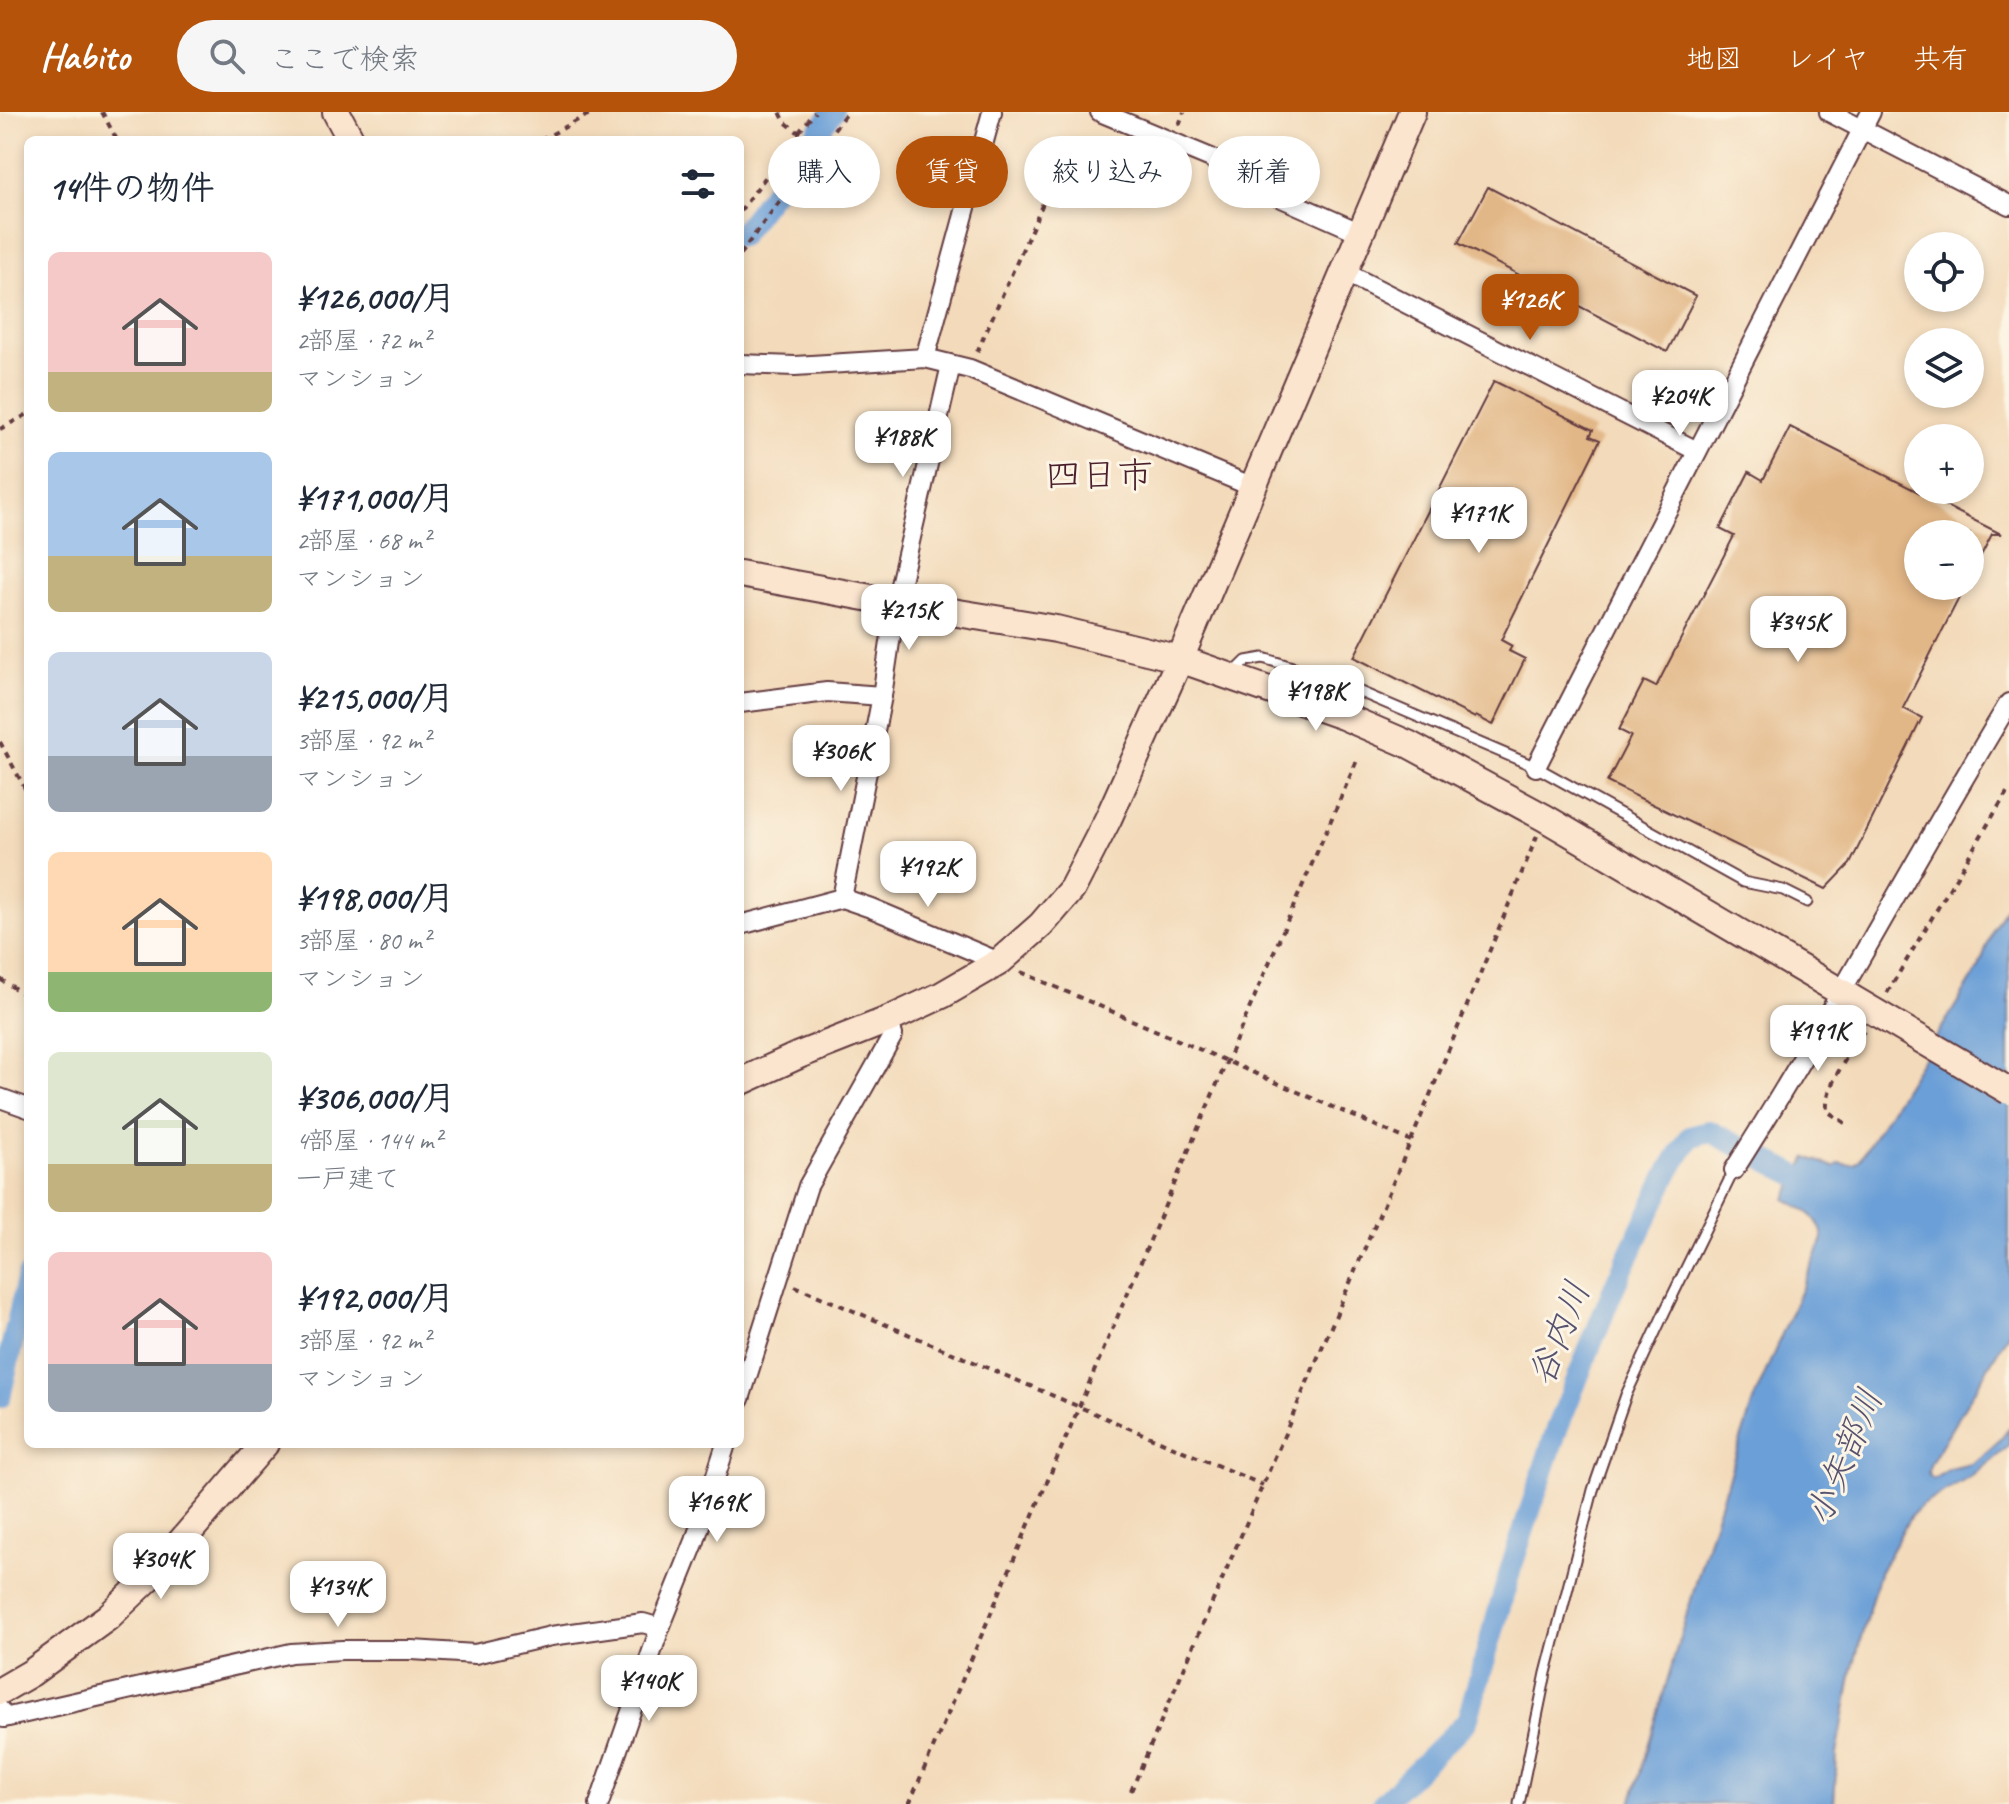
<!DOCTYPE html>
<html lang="ja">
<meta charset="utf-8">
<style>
body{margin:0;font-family:Caveat,"Klee One",sans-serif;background:#f6f6f7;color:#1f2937;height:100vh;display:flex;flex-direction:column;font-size:30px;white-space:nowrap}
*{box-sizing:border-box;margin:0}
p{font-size:26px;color:#747a83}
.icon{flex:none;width:44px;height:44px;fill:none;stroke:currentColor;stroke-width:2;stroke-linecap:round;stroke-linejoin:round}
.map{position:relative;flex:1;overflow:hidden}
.panel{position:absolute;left:24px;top:24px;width:720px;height:1312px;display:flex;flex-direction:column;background:#fff;border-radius:12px;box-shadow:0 4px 12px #0003}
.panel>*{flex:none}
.banner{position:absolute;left:768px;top:24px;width:760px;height:72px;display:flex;gap:16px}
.fabs{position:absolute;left:1904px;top:120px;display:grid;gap:16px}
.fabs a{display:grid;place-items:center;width:80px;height:80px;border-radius:50%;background:#fff;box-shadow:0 4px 12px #0003;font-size:40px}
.price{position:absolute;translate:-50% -68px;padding:0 18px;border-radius:16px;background:#fff;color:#222;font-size:26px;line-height:52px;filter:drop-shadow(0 2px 4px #0008)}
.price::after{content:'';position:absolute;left:50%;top:48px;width:24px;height:18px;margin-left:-12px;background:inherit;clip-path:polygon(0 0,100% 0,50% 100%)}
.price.current{background:#b45309;color:#fff}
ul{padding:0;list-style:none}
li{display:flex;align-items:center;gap:24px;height:200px;padding:0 24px}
li span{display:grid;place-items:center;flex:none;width:224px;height:160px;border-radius:12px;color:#555}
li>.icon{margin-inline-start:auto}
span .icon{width:96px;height:96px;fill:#fffc;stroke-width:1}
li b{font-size:34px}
h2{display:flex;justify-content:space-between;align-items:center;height:96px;padding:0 24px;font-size:34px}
.pill{padding:0 28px;border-radius:36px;background:#fff;box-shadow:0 4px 12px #0003;font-size:28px;line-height:72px}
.pill.current{background:#b45309;color:#fff}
header{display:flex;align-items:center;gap:48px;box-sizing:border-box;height:112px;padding:0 40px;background:#b45309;color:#fff}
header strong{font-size:38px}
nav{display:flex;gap:44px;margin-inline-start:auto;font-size:28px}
.search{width:560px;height:72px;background:#f6f6f7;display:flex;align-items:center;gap:20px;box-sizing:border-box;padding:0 28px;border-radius:44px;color:#747a83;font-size:30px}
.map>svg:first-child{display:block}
.water{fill:#6b9fd7;stroke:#5a5f81;stroke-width:2}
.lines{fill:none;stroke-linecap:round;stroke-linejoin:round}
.canal{stroke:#6b9fd7;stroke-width:22}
.building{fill:#e2b787}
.lane-casing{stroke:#633b40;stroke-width:13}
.street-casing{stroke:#633b40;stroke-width:22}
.secondary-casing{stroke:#633b40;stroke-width:30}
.path{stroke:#633b40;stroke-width:4;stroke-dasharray:6 6;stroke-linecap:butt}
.lane{stroke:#fff;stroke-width:9}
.street{stroke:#fff;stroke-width:18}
.secondary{stroke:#fce5cf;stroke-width:26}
.secondary-bridge-casing{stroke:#633b40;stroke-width:30;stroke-linecap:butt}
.secondary-bridge{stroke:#fce5cf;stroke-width:26}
.labels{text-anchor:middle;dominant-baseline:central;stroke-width:6;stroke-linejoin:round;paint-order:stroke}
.neighbourhood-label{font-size:36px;fill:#4a1f2b;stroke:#fcf5e5}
.water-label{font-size:36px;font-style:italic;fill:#575270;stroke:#fcf5e5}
</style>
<header>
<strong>Habito</strong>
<div class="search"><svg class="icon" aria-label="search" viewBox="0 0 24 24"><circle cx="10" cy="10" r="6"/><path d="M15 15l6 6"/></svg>ここで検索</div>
<nav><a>地図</a><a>レイヤ</a><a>共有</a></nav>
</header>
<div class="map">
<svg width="2009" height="1692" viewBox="0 0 2009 1692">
<rect width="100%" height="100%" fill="#fcf5e5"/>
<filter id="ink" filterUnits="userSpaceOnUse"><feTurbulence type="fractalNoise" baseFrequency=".0125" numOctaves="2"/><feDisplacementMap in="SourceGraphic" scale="16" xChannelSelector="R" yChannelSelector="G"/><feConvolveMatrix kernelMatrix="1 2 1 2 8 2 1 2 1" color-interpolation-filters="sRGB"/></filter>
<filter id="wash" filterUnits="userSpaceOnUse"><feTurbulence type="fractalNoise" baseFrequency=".006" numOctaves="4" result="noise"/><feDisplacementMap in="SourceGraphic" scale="32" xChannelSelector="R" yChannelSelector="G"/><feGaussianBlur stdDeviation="1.8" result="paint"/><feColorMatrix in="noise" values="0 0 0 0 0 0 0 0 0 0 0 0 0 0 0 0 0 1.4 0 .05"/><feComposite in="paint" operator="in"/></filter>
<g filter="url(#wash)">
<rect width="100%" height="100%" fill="#f3daba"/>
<!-- water -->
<path class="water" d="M2009 789V1220L1931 1351 1928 1359 1929 1365 1933 1367 1950 1357 1971 1352 1980 1346 2001 1327 2009 1316V1334L1972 1364 1922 1393 1910 1405 1879 1461 1852 1559 1837 1642 1834 1692H1631L1710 1423 1754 1287 1823 1127C1821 1104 1803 1097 1785 1087L1807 1045 1834 1055 1840 1051C1848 1054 1855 1054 1860 1047L1979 856 1993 818Z"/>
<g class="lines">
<!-- canal -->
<g class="canal">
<polyline points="740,124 833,0"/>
<polyline points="0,1285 28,1164"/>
<polyline points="1382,1692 1467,1609 1511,1456 1557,1317 1615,1173 1668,1061 1690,1025 1709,1019 1824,1077"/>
</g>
</g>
<g id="blocks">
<!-- building -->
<g class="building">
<polygon points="1488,75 1696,184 1667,240 1458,131"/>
<polygon points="1494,269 1593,318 1590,324 1600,328 1501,528 1512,534 1509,539 1525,547 1493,613 1476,604 1475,606 1354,545"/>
<polygon points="1790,315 2001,422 1992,422 1970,465 1970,422 1918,422 1918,474 1965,474 1903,596 1922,606 1850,752 1826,777 1607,670 1631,624 1619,618 1644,569 1656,575 1734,424 1720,417 1749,360 1763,368"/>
</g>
</g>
</g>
<g filter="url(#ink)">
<use href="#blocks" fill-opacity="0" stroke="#633b40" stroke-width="2"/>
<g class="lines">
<!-- lane casing -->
<g class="lane-casing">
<g id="lane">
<polyline points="1236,564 1238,557 1246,549 1263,546 1325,565 1536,655 1743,770 1783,778 1807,790"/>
<polyline points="1519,1692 1546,1561 1593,1378 1626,1283 1665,1199 1734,1058"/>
</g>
</g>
<!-- street casing -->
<g class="street-casing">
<g id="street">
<polyline points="1100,0 1211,46 1232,64 1361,121"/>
<polyline points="1829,0 2009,93"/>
<polyline points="1344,160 1697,339"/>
<polyline points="925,246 992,0"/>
<polyline points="740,252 795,254 925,246 970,257 1253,375"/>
<polyline points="740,591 827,580 882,584"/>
<polyline points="1536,655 1871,0"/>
<polyline points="842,786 882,584 896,490 951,253"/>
<polyline points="740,813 842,786 871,796 999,850"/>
<polyline points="0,986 28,996"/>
<path d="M1734 1058C1831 906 1915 745 2009 591"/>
<polyline points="740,1287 808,1074 893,923 888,908"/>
<polyline points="0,1598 4,1606 291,1541 342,1538 412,1538 475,1542 551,1524 643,1511 660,1516"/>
<polyline points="599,1692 660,1516 695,1429 726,1332"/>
</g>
</g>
<!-- secondary casing -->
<g class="secondary-casing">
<g id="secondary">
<polyline points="336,0 351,28"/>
<polyline points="740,462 909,493 1056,517 1180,547 1343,604 1408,632 1545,706 1851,886"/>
<polyline points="740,970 799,943 888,908 942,883 999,850 1041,813 1072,777 1108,707 1180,547 1412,0"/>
<polyline points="0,1579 31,1561 108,1505 154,1461 265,1332"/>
</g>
</g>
<!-- path -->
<g class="path">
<polyline points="102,0 117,28"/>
<polyline points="1179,13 1184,0"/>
<polyline points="799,20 815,0"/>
<polyline points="541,28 593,0"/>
<polyline points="740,99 799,21 785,10 780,0"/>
<polyline points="740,142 847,0"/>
<polyline points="977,240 1055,64"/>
<polyline points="0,317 28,302"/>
<polyline points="0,630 28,682"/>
<polyline points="1021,860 1411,1029"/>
<polyline points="0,867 28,885"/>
<polyline points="1887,881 2009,677"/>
<path d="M1845 1011 1827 999C1824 974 1851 940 1864 919"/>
<polyline points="795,1174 1263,1373"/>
<polyline points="1131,1679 1411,1029 1537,724"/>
<path d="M909 1692C1059 1344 1206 994 1358 646"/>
</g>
<!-- lane -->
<use href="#lane" class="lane"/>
<!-- street -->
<use href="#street" class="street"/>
<!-- secondary -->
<use href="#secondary" class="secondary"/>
<!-- secondary-bridge casing -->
<g class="secondary-bridge-casing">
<polyline id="secondary-bridge" points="1851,886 2009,979"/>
</g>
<!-- secondary-bridge -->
<use href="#secondary-bridge" class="secondary-bridge"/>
</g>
</g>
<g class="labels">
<!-- neighbourhood labels -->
<g class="neighbourhood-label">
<text x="1099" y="363">四日市</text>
</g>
<!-- water labels -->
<g class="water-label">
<text transform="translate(1559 1221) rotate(-68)">谷内川</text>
<text transform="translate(1844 1345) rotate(-67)">小矢部川</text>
</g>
</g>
</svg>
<div class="fabs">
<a><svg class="icon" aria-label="locate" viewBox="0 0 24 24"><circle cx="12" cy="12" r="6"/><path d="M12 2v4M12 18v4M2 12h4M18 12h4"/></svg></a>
<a><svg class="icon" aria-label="layers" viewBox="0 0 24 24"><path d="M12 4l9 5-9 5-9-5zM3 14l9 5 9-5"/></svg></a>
<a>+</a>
<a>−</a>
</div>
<b class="price current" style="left:1530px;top:230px">¥126K</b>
<b class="price" style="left:1680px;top:326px">¥204K</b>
<b class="price" style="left:903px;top:367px">¥188K</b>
<b class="price" style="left:1479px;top:443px">¥171K</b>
<b class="price" style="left:909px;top:540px">¥215K</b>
<b class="price" style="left:1798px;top:552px">¥345K</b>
<b class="price" style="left:1316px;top:621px">¥198K</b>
<b class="price" style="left:841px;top:681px">¥306K</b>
<b class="price" style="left:928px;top:797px">¥192K</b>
<b class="price" style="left:1818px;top:961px">¥191K</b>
<b class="price" style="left:717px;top:1432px">¥169K</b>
<b class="price" style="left:161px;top:1489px">¥304K</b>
<b class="price" style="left:338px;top:1517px">¥134K</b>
<b class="price" style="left:649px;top:1611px">¥140K</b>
<div class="banner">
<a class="pill">購入</a>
<a class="pill current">賃貸</a>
<a class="pill">絞り込み</a>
<a class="pill">新着</a>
</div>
<section class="panel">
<h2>14件の物件<svg class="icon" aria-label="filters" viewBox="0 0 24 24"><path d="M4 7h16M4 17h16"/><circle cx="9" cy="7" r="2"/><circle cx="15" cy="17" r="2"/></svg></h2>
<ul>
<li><span style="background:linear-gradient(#f6c9c9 75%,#c2b280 0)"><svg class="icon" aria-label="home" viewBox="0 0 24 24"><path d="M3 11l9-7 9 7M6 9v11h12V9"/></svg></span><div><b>¥126,000/月</b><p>2部屋 · 72 m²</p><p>マンション</p></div></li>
<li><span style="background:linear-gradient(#a9c7e8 65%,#c2b280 0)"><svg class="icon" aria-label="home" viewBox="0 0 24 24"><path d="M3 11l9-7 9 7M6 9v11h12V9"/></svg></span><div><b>¥171,000/月</b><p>2部屋 · 68 m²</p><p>マンション</p></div></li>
<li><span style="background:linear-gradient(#c9d6e8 65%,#9aa5b1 0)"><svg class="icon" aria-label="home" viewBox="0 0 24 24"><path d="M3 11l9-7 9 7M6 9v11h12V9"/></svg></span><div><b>¥215,000/月</b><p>3部屋 · 92 m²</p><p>マンション</p></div></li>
<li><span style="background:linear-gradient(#ffd9b3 75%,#8fb573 0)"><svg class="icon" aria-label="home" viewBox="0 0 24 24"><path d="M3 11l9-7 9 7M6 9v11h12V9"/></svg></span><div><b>¥198,000/月</b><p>3部屋 · 80 m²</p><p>マンション</p></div></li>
<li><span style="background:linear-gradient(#dfe7d0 70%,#c2b280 0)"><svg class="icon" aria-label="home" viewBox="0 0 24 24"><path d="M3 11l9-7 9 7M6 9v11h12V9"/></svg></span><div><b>¥306,000/月</b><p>4部屋 · 144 m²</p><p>一戸建て</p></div></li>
<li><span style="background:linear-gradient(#f6c9c9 70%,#9aa5b1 0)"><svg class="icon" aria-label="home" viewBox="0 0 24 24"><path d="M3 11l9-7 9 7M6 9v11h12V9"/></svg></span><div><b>¥192,000/月</b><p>3部屋 · 92 m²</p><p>マンション</p></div></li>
</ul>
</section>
</div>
